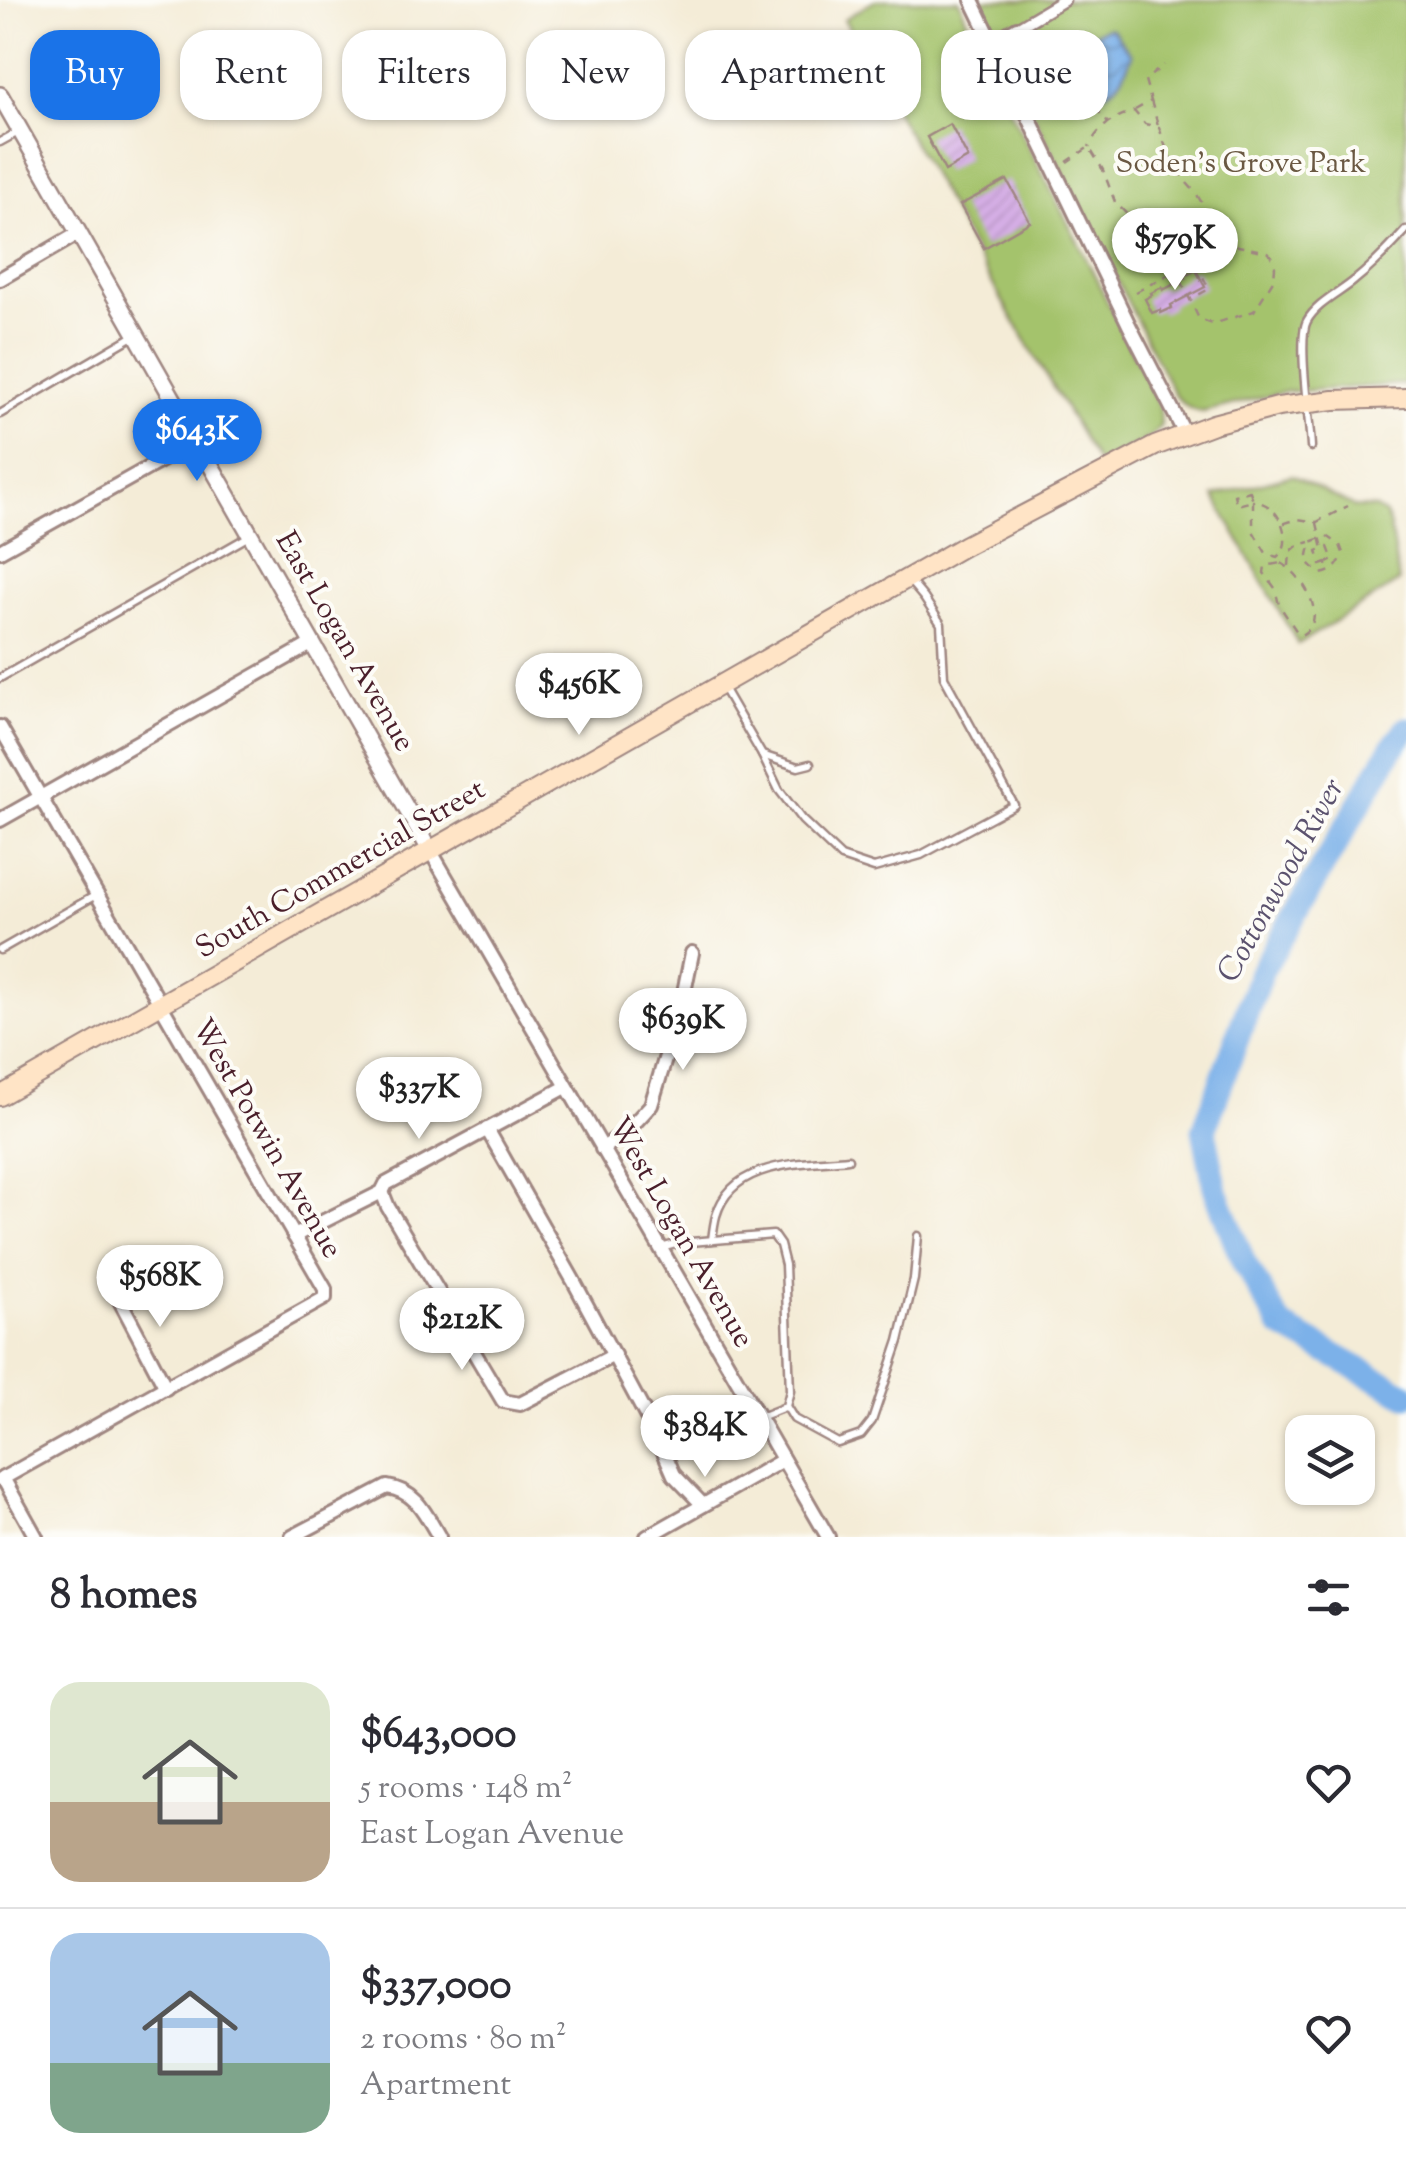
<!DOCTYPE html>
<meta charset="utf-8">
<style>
body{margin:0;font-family:"Sorts Mill Goudy",serif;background:#f7f7f7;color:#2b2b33;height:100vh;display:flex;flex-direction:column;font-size:38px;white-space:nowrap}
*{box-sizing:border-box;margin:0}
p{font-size:32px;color:#7c7c81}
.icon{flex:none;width:55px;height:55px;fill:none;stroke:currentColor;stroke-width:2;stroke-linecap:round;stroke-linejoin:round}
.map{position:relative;height:1537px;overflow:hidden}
.details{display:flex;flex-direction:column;background:#fff;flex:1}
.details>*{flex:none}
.guide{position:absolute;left:30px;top:30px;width:1348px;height:90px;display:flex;gap:20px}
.buttons{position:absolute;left:1285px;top:1415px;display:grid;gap:20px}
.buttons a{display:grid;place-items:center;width:90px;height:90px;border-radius:20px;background:#fff;box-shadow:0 2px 8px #0004;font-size:50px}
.price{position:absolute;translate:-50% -85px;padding:0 22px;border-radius:35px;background:#fff;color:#222;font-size:32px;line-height:65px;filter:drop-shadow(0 2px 5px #0008)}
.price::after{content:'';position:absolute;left:50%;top:60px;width:30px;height:22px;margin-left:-15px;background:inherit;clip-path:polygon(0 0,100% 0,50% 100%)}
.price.active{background:#1a73e8;color:#fff}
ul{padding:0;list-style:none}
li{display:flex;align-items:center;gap:30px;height:250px;padding:0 50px}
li+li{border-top:2px solid #e1e1e2}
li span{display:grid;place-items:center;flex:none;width:280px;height:200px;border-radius:30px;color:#555}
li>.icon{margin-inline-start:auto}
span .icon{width:120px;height:120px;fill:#fffc;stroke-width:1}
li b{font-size:42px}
h2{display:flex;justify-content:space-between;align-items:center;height:120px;padding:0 50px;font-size:42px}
.chip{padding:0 35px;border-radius:30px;background:#fff;box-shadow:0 2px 8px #0004;font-size:35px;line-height:90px}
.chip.active{background:#1a73e8;color:#fff}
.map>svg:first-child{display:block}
.park{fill:#a4c36c;stroke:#77714c;stroke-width:2.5}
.water{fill:url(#water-waves);stroke:#62688a;stroke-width:2.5}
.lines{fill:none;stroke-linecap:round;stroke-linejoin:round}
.river{stroke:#7bb1e9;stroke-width:25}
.building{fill:url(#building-hatch)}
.service-casing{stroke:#9f8681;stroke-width:11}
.pedestrian-casing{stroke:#9f8681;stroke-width:15}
.minor-casing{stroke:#9f8681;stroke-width:18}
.tertiary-casing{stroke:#9f8681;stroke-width:20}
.secondary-casing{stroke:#9f8681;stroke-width:22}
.path{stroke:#9f8681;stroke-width:2.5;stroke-dasharray:8 8;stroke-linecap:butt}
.service{stroke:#fff;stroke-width:6}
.pedestrian{stroke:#fff;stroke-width:10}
.minor{stroke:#fff;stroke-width:12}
.tertiary{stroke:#fff;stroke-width:15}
.secondary{stroke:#ffe4c6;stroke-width:18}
.labels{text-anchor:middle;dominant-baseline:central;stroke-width:8;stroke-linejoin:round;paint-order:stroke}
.park-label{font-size:30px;fill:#6a5842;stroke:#fdfcf7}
.street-label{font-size:30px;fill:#4a1f2b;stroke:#fdfcf7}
.water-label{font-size:32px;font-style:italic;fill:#5b526e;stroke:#fdfcf7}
</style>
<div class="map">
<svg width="1406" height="1537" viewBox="0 0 1406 1537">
<defs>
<pattern id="water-waves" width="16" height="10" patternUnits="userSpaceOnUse" patternTransform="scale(2.5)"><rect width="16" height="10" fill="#7bb1e9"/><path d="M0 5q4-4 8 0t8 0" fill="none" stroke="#678fbd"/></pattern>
<pattern id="building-hatch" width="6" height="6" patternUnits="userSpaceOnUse" patternTransform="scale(2.5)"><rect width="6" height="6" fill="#d6afe6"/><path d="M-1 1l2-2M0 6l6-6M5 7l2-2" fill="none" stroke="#b996c5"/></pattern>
</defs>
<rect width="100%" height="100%" fill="#fdfcf7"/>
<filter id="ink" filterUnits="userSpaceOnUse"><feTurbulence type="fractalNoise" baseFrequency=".01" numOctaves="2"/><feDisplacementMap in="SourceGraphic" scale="20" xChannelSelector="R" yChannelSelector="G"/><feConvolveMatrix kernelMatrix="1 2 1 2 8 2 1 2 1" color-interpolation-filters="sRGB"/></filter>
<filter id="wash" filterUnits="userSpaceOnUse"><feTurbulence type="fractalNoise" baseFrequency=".0048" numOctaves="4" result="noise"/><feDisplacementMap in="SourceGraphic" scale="40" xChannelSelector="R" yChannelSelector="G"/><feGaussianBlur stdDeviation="2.25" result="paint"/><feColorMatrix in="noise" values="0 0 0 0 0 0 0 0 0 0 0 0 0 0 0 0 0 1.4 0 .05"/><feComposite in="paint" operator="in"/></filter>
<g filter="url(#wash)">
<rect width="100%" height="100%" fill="#f4ecd7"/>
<!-- park -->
<g class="park">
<polygon points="876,0 959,0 981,55 1078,242 1160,408 1161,425 1151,437 1098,464 996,290 844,19"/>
<path d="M979 0H1406V384L1284 392 1203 412C1188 410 1182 404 1173 392L987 22Z"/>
<polygon points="1292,475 1354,507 1375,508 1385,514 1390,526 1399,582 1298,644 1214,496"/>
</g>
<!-- water -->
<path class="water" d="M1108 28 1113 30 1132 55C1129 63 1123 78 1116 85 1101 99 1072 108 1052 102L1040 85 1041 81C1049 80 1054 89 1063 88V85L1053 69V64L1099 31Z"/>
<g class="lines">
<!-- river -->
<polyline class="river" points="1406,729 1391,750 1261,972 1204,1130 1216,1191 1243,1261 1281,1326 1406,1395"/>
</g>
<g id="blocks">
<!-- building -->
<g class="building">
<polygon points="975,70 984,88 966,98 956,81"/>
<polygon points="950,124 968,158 945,171 927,137"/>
<polygon points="1007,180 1030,222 984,248 960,205"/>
<polygon points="1196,270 1205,287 1171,305 1172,308 1161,313 1160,310 1152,313 1145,299 1152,295 1151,293 1162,287 1163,290 1186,278 1185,276"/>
</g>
</g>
</g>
<g filter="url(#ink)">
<use href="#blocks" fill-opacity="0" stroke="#9f8681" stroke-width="2.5"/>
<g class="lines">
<!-- service casing -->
<g class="service-casing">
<g id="service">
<polyline points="0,142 20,131"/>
<polyline points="0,414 137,334"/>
<path d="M1311 447C1310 423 1297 338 1307 321 1317 303 1340 293 1355 280 1374 265 1390 248 1406 230"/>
<polyline points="0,678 251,535"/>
<polyline points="722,686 762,755 798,767 810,764"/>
<polyline points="762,755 779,790 802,820 841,857 874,868 921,855 1014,805 944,677 941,624 924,598 908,579"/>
<polyline points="0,950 96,895"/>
<path d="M712 1240C713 1232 714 1223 716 1216 732 1160 802 1164 848 1159"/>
<polyline points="661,1248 679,1243 773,1235 780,1245 785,1265 790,1391 786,1406 794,1419 838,1443 861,1435 872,1421 899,1341 914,1279 918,1236"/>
<polyline points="760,1417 785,1407"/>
</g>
</g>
<!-- pedestrian casing -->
<g class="pedestrian-casing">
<polyline id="pedestrian" points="1017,28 1064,0"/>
</g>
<!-- minor casing -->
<g class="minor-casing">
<g id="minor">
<polyline points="972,0 1129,325 1185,434"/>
<polyline points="992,43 1017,28"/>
<polyline points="0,279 79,233"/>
<polyline points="0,551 198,440"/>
<polyline points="0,727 325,1289 325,1298 0,1480"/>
<polyline points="0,820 313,643"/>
<polyline points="430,850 828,1537"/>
<polyline points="487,1129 573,1280 657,1436 674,1475 703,1505"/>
<polyline points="602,1149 629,1129 651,1105 681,1007 692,953"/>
<polyline points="382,1192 388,1207 503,1401 520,1404 614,1355"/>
<polyline points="294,1236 382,1192 386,1184 566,1087"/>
<polyline points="116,1293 166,1388"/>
<polyline points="3,1478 36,1537"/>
<path d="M292 1537 387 1487C416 1491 425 1513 439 1537"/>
<polyline points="647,1537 783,1460"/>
</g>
</g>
<!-- tertiary casing -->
<g class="tertiary-casing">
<polyline id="tertiary" points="0,95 430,850"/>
</g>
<!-- secondary casing -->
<g class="secondary-casing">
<polyline id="secondary" points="0,1096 964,546 1155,446 1213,424 1278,407 1334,400 1406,398"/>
</g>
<!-- path -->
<g class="path">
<polyline points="1151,101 1158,125"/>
<polyline points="1096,108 1108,123"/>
<polyline points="1135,110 1151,101 1145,80 1164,65"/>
<path d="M1067 162 1089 147 1103 170 1115 202 1146 234 1150 248 1155 256 1180 278 1199 319 1213 324 1254 311 1274 279 1275 267 1271 256 1267 252 1238 246 1221 235 1196 193 1186 182 1168 154 1159 127 1145 124 1134 111C1114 117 1097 128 1089 147"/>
<polyline points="1136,292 1181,268 1190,269 1198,267 1209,289 1191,299"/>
<polygon points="1250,491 1253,501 1237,505 1234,495"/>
<polyline points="1317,523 1323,549"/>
<path d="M1282 524C1286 537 1288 547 1277 557L1266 553 1253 531V501C1268 503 1276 511 1282 524L1298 519 1317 522 1348 506"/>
<path d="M1327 536 1340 545 1343 553C1339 566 1333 572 1320 574L1309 563 1308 555 1311 542Z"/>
<path d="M1281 563C1302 573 1331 620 1301 635L1297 632 1279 605 1275 588 1264 573 1265 566Z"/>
<polyline points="1327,563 1321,565 1317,551 1328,547 1333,560 1327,563 1328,571"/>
<polyline points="1289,566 1290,552 1297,546 1310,542"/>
</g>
<!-- service -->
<use href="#service" class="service"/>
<!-- pedestrian -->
<use href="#pedestrian" class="pedestrian"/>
<!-- minor -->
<use href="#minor" class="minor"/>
<!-- tertiary -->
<use href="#tertiary" class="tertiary"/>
<!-- secondary -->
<use href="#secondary" class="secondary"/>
</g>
</g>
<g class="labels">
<!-- park labels -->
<g class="park-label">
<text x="1241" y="164">Soden's Grove Park</text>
</g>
<!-- street labels -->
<g class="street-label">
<text transform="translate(344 642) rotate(60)">East Logan Avenue</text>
<text transform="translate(341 870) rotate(-30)">South Commercial Street</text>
<text transform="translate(266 1139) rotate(60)">West Potwin Avenue</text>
<text transform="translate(680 1233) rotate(60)">West Logan Avenue</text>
</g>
<!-- water labels -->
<g class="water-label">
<text transform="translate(1282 881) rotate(-61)">Cottonwood River</text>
</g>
</g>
</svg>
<div class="buttons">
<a><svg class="icon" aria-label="layers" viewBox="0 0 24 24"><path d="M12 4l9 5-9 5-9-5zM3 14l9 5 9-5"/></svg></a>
</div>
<b class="price" style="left:1175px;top:293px">$579K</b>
<b class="price active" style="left:197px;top:484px">$643K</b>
<b class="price" style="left:579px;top:738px">$456K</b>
<b class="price" style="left:683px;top:1073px">$639K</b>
<b class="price" style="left:419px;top:1142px">$337K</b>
<b class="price" style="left:160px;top:1330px">$568K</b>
<b class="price" style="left:462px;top:1373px">$212K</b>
<b class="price" style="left:705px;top:1480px">$384K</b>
<div class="guide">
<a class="chip active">Buy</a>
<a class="chip">Rent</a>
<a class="chip">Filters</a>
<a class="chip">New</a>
<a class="chip">Apartment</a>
<a class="chip">House</a>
</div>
</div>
<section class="details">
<h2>8 homes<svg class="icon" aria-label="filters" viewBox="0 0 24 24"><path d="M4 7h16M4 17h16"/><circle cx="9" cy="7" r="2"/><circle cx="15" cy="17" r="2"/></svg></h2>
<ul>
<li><span style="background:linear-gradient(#dfe7d0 60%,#b9a48a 0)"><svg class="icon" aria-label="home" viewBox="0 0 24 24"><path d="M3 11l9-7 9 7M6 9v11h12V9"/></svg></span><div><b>$643,000</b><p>5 rooms · 148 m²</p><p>East Logan Avenue</p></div><svg class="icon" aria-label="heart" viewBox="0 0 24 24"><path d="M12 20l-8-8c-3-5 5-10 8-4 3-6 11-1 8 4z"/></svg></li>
<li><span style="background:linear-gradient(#a9c7e8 65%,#7fa58c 0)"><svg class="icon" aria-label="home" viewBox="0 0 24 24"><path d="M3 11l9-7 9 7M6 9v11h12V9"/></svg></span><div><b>$337,000</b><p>2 rooms · 80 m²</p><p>Apartment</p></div><svg class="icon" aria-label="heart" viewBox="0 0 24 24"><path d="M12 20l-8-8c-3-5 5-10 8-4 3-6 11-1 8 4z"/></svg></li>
</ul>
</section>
